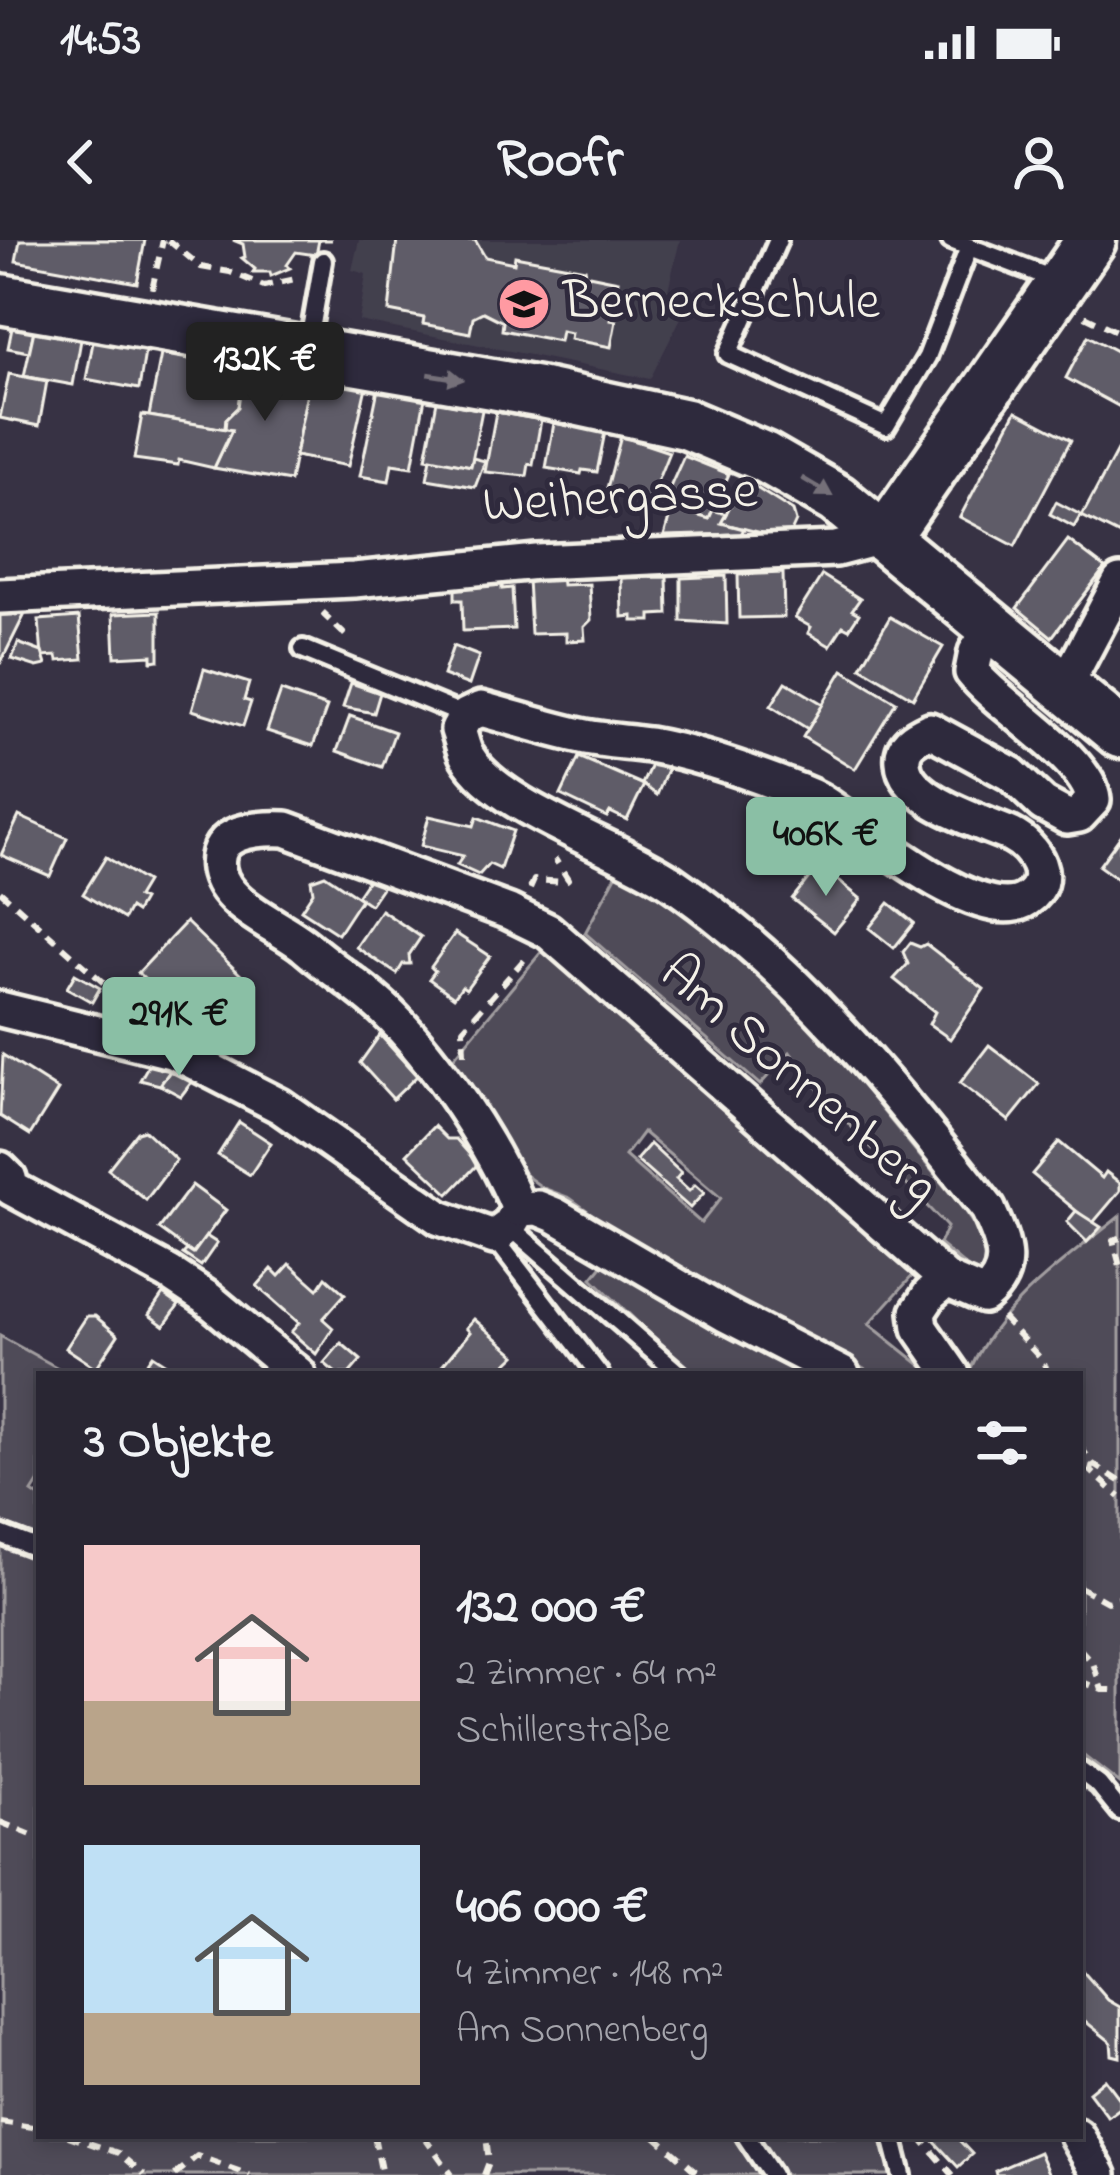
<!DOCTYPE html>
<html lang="de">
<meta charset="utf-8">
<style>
body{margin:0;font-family:"Indie Flower",sans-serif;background:#35323f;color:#f1f3f6;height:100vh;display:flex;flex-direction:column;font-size:45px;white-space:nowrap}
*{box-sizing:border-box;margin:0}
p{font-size:39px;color:#a5a5ac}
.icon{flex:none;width:66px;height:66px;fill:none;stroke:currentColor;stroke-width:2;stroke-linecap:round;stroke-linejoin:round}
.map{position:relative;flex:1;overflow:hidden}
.details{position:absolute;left:36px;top:1131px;width:1047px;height:768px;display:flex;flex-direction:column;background:#292633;border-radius:0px;box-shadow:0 6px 18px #0003,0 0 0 3px #45434e}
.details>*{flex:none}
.price{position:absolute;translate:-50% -102px;padding:0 27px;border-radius:12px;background:#8abfa5;color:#111;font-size:39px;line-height:78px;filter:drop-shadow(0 3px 6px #0008)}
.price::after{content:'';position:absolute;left:50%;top:72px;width:36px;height:27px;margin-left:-18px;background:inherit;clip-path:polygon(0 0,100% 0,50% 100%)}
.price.on{background:#222;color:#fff}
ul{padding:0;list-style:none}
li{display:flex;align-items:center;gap:36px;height:300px;padding:0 48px}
li span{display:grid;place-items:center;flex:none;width:336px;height:240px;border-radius:0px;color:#555}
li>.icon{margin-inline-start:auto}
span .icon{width:144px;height:144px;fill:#fffc;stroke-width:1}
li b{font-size:51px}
h2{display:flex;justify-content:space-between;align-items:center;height:144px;padding:0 48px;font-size:51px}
.status{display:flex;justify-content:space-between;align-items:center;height:84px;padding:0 60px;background:#292633;direction:ltr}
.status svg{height:33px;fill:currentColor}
header{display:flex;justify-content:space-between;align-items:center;height:156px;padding:0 48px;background:#292633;font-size:54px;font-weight:700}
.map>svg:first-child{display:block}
.built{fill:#433f4e}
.green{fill:#504b59;stroke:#a29ea0;stroke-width:3;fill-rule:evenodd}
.building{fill:#5f5c67;stroke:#f4f1e8;stroke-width:3}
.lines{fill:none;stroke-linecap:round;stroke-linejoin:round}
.service-casing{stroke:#f4f1e8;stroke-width:26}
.minor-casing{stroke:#f4f1e8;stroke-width:42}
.secondary-casing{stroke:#f4f1e8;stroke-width:57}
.path{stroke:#f4f1e8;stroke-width:6;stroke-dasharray:12 9;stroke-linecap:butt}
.service{stroke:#2f2a3d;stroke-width:16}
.minor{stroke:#2f2a3d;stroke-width:33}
.secondary{stroke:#2f2a3d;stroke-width:48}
.oneway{fill:#747079}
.labels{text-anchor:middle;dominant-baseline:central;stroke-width:10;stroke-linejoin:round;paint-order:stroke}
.poi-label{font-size:54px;fill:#f4f1e8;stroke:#2f2a3d;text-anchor:start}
.street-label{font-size:54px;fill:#f4f1e8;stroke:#2f2a3d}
</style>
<div class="status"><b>14:53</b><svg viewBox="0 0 49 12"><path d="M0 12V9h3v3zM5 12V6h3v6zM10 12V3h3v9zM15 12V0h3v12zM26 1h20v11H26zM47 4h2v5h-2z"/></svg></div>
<header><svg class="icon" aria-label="back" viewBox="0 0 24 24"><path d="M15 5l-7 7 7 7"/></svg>Roofr<svg class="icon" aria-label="person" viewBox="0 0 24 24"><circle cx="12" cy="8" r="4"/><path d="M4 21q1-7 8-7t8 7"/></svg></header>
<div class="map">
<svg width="1120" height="1935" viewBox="0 0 1120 1935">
<rect width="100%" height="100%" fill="#373244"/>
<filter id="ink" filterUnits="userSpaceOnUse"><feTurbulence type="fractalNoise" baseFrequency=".00833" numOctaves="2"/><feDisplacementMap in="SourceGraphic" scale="24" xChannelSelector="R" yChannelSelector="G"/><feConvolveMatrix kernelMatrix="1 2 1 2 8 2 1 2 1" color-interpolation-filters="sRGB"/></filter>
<g filter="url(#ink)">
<!-- built -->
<polygon class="built" points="359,0 680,0 667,54 691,58 650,139 359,81 366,34 352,30"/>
<!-- green -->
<g class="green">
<polygon points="621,626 714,693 790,757 963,969 992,1012 996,1025 980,1038 939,1004 947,987 828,862 790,812 760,845 585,693"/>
<path d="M543 710 916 1032 869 1084 932 1134H873L780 1082 660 1023 570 958 543 948 525 935 446 827ZM643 892 721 958 701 983 625 916Z"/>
<path d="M1120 976V1544L1080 1513V1134H974L971 1128C1000 1064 1067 1019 1120 976Z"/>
<polygon points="605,1022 827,1134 691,1134 592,1038"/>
<polygon points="0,1096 69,1134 39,1134 39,1241 32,1252 39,1257 39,1297 0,1282"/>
<polygon points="0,1304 39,1320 39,1896 738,1896 760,1935 0,1935"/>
<polygon points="754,1896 884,1896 893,1935 776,1935"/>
</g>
<!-- building -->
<g class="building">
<polygon points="20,0 145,0 137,43 16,21"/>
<polygon points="233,0 332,0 319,0 316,15 296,12 287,25 290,28 271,36 270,32 253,32 255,29 242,18 245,17 243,4"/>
<polygon points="397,0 475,0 485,17 514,23 515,16 585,29 584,34 618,41 610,80 616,81 611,107 570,99 571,93 561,91 559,101 502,90 503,82 483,72 473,77 470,93 423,84 424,78 389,71"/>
<polygon points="13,83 35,86 29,112 8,108"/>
<polygon points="35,86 82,94 73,145 24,136"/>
<polygon points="1088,96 1120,113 1120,167 1066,138"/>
<polygon points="94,97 146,106 139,149 86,139"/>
<polygon points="162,109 244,125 238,167 226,179 225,189 149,176"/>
<polygon points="244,125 310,137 290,241 214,228 232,190 225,189 226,179 238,167"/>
<polygon points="9,134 47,141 39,186 0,178"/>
<polygon points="310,137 366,147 348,226 295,216"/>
<polygon points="378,149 425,158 412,227 392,224 389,241 360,236"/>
<polygon points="437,161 482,170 471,226 426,218"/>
<polygon points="1016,171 1071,200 1015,306 960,277"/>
<polygon points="496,172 541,180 533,225 529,224 527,236 485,232"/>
<polygon points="142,175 149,176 232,190 214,228 179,220 178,225 134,219"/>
<polygon points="554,183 605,192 597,232 582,230 581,234 546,228"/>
<polygon points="621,196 669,212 649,262 607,248"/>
<polygon points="1120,205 1120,295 1082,276"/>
<polygon points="684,216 729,234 709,279 662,265"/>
<polygon points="431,218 471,226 473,218 485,221 475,247 427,239"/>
<polygon points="744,240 793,271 796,281 791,292 770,295 721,283"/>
<polygon points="1056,262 1081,275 1074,287 1050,274"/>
<polygon points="672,268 709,279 713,270 726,274 721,283 744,289 741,294 664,296"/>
<polygon points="1068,300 1105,328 1052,397 1017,368"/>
<polygon points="783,333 784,377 739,378 738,335"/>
<polygon points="822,335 860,359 852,370 859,374 849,389 843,386 830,406 808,393 811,387 795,378"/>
<polygon points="726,336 727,384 681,381 681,338"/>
<polygon points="561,337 562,345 589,344 591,380 584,387 585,400 566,401 566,393 531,394 528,339"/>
<polygon points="667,337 668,374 651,375 651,381 633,381 633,376 622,377 621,338"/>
<polygon points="502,342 502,349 512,348 514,389 463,391 462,360 455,360 455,344"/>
<polygon points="26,372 0,424 0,373"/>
<polygon points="159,372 159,420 152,421 152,415 115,417 113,374"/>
<polygon points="79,377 83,419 58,421 57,416 42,417 39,380"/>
<polygon points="890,377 943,407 913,458 861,427"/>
<polygon points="18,403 42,412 46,425 37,427 12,419"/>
<polygon points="453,406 479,416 469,445 443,435"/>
<polygon points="204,429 249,443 244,460 251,462 243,486 192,470"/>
<polygon points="843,430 896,462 855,529 803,497"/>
<polygon points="786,442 823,464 808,489 771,466"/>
<polygon points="351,443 380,453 374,473 343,467"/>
<polygon points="281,451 327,467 313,506 267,491"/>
<polygon points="350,476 395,492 382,527 337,511"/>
<polygon points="579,517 644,545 627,580 610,572 607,577 561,555"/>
<polygon points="652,523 668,528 657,555 642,544"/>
<polygon points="19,576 67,598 50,636 1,615"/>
<polygon points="429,576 474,586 477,577 513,591 500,629 489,624 479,635 457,625 463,616 421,606"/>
<polygon points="834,597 848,608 828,632 814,621"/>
<polygon points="1120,597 1120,641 1099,626"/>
<polygon points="106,617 146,642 137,657 143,660 136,672 130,668 124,679 83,654"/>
<polygon points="819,625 861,659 834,692 792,659"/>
<polygon points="325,635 361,659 338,694 301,670 313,652 311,640"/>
<polygon points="370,637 385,643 370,665 357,656"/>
<polygon points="889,663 914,683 894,708 869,688"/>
<polygon points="381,670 421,697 409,715 410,724 403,724 397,734 356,707"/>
<polygon points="186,682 243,737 195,787 138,733"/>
<polygon points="455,693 490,716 466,749 462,746 454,757 429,739 435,731 431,727"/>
<polygon points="910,703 920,707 926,704 984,749 950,799 929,784 935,772 894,739 908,724 903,712"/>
<polygon points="75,734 100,748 92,762 67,748"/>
<polygon points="380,795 417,836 393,859 360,823"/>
<polygon points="989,805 1039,844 1009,881 960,843"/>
<polygon points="3,815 58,850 30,895 0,876"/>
<polygon points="153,817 176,823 160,845 140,840"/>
<polygon points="176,823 198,834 181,856 160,845"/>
<polygon points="239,882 271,903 250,935 218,915"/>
<polygon points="434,886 447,899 456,899 478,924 449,954 407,914"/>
<polygon points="144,890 176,920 146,960 108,929 137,892"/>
<polygon points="1059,902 1102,938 1106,932 1120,943 1120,951 1092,984 1032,934"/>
<polygon points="650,904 681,933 676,939 689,951 695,945 704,953 690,968 636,920"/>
<polygon points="192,945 226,970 193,1014 159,989"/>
<polygon points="1076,971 1101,987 1087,1002 1067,982"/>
<polygon points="206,996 217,1003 201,1026 183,1014 187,1010 193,1014"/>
<polygon points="290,1024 318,1049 326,1037 345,1054 323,1079 333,1088 316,1114 291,1092 299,1083 257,1046 272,1029 279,1036"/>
<polygon points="163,1054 179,1065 164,1086 149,1075"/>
<polygon points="87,1076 95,1076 118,1095 96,1128 66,1108"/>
<polygon points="474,1079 516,1115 496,1134 451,1134 442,1126 470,1092 466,1088"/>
<polygon points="341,1103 361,1120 349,1134 337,1134 324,1123"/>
<polygon points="153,1115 182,1134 140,1134"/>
<polygon points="1080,1728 1108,1760 1120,1767 1120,1817 1112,1815 1111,1802 1080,1777"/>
<polygon points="1105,1839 1120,1859 1120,1868 1108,1877 1089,1852"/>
<polygon points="937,1896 955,1896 972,1914 958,1927 933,1900"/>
<polygon points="1039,1912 1049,1935 996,1935 995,1931"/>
</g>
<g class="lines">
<!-- service casing -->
<g class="service-casing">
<g id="service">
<polyline points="778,0 728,114 886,186 927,117 969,7"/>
<polyline points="951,0 1056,40"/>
<polyline points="308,107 323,21"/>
<polyline points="303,409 466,476"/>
<polyline points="509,986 679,1134"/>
<polyline points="494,997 599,1134"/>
<polyline points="0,1294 39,1309"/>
<polyline points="1080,1531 1099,1545 1120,1571"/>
<polyline points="746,1896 772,1935"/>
<polyline points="892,1896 902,1935"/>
</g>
</g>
<!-- minor casing -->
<g class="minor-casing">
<g id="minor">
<polyline points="0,356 354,340 537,322 836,309 886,296"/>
<polyline points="1064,448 1120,342"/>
<polyline points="0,769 175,812 280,866 440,978 494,997 509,986 519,969"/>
<polyline points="0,929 9,938 11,948 169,1033 208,1059 298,1134"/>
<path d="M519 969C493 905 435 818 385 770 361 747 331 729 306 707 280 685 224 666 218 629 212 589 259 588 286 589L509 672 548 691 947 1040 984 1056C1016 1029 1003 1003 988 969 894 850 796 727 669 641 618 607 496 567 467 516 463 509 461 498 458 490L466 476 481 469C515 478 551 490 586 497 607 501 628 502 649 505 694 513 738 528 780 544 793 549 810 554 822 562 860 586 982 691 1027 659 1055 640 1035 607 1011 595 982 582 905 561 903 522 901 504 915 497 930 490L1011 534 1043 564 1067 577 1079 575 1093 560C1090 520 999 467 972 432L976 412 993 387"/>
<polyline points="519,969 538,968 555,975 725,1074 842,1134"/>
<polyline points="947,1040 930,1054 918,1072 920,1088 952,1134"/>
<polyline points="1077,1896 1099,1935"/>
</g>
</g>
<!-- secondary casing -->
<g class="secondary-casing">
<g id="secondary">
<polyline points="0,59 538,152 686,184 764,217 837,259 1120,493"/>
<polyline points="886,296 1091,0"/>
</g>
</g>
<!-- path -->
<g class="path">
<polyline points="168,0 201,27 230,32 264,46 295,39"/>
<polyline points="152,49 163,0"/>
<polyline points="1085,76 1120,93"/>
<polyline points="327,372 324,375 343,393 336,399"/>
<polyline points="530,649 534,640 564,642 568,639 555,619"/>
<polyline points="0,651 132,768"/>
<polyline points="464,814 463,789 529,714"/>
<polyline points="1120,998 1113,1000 1120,1026"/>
<polyline points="1002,1077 1042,1120 1049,1134"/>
<polyline points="1080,1206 1093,1224 1120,1241"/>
<polyline points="1093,1224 1091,1231 1120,1257"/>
<polyline points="1080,1347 1107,1362 1120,1358"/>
<polyline points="1080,1409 1093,1423 1102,1450"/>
<polyline points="1080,1441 1102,1450 1120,1450"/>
<polyline points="0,1582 39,1598"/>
<polyline points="0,1882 39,1888"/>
<polyline points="68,1896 118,1913 144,1935"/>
<polyline points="374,1896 382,1935"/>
<polyline points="424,1896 452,1935"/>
<polyline points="655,1896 700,1935"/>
<polyline points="919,1896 953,1935"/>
<polyline points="175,1935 197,1916 250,1935"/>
<polyline points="484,1935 489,1922 486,1896"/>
</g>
<!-- service -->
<use href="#service" class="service"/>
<!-- minor -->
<use href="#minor" class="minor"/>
<!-- secondary -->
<use href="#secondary" class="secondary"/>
</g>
<!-- one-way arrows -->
<defs><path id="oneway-solid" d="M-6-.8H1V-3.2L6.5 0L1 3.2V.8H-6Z" transform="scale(3)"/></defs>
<g class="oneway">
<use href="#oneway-solid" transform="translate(446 137) rotate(9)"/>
<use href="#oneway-solid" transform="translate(817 247) rotate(31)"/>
</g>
</g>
<!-- icons -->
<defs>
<g id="school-disc" transform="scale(2.7)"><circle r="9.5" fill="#ff9aa2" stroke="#2f2a3d"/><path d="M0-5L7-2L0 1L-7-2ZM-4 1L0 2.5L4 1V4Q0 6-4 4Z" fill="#111"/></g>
</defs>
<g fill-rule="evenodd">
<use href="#school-disc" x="524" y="64"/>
</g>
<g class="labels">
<!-- poi labels -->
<g class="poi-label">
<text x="563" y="64">Berneckschule</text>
</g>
<!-- street labels -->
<g class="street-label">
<text transform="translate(620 260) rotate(-3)">Weihergasse</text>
<text transform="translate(798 841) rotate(41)">Am Sonnenberg</text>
</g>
</g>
</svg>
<b class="price on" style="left:265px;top:184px">132K €</b>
<b class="price" style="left:826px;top:659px">406K €</b>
<b class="price" style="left:179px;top:839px">291K €</b>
<section class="details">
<h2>3 Objekte<svg class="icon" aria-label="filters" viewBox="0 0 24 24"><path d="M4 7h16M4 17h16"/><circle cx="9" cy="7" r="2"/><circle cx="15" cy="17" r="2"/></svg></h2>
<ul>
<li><span style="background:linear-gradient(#f6c9c9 65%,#b9a48a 0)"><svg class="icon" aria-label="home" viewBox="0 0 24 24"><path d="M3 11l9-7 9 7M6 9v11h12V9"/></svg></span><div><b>132 000 €</b><p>2 Zimmer · 64 m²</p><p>Schillerstraße</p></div></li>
<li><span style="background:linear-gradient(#bfe0f5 70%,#b9a48a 0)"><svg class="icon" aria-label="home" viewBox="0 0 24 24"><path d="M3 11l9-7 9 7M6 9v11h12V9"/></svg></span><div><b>406 000 €</b><p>4 Zimmer · 148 m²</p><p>Am Sonnenberg</p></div></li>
</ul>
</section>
</div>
